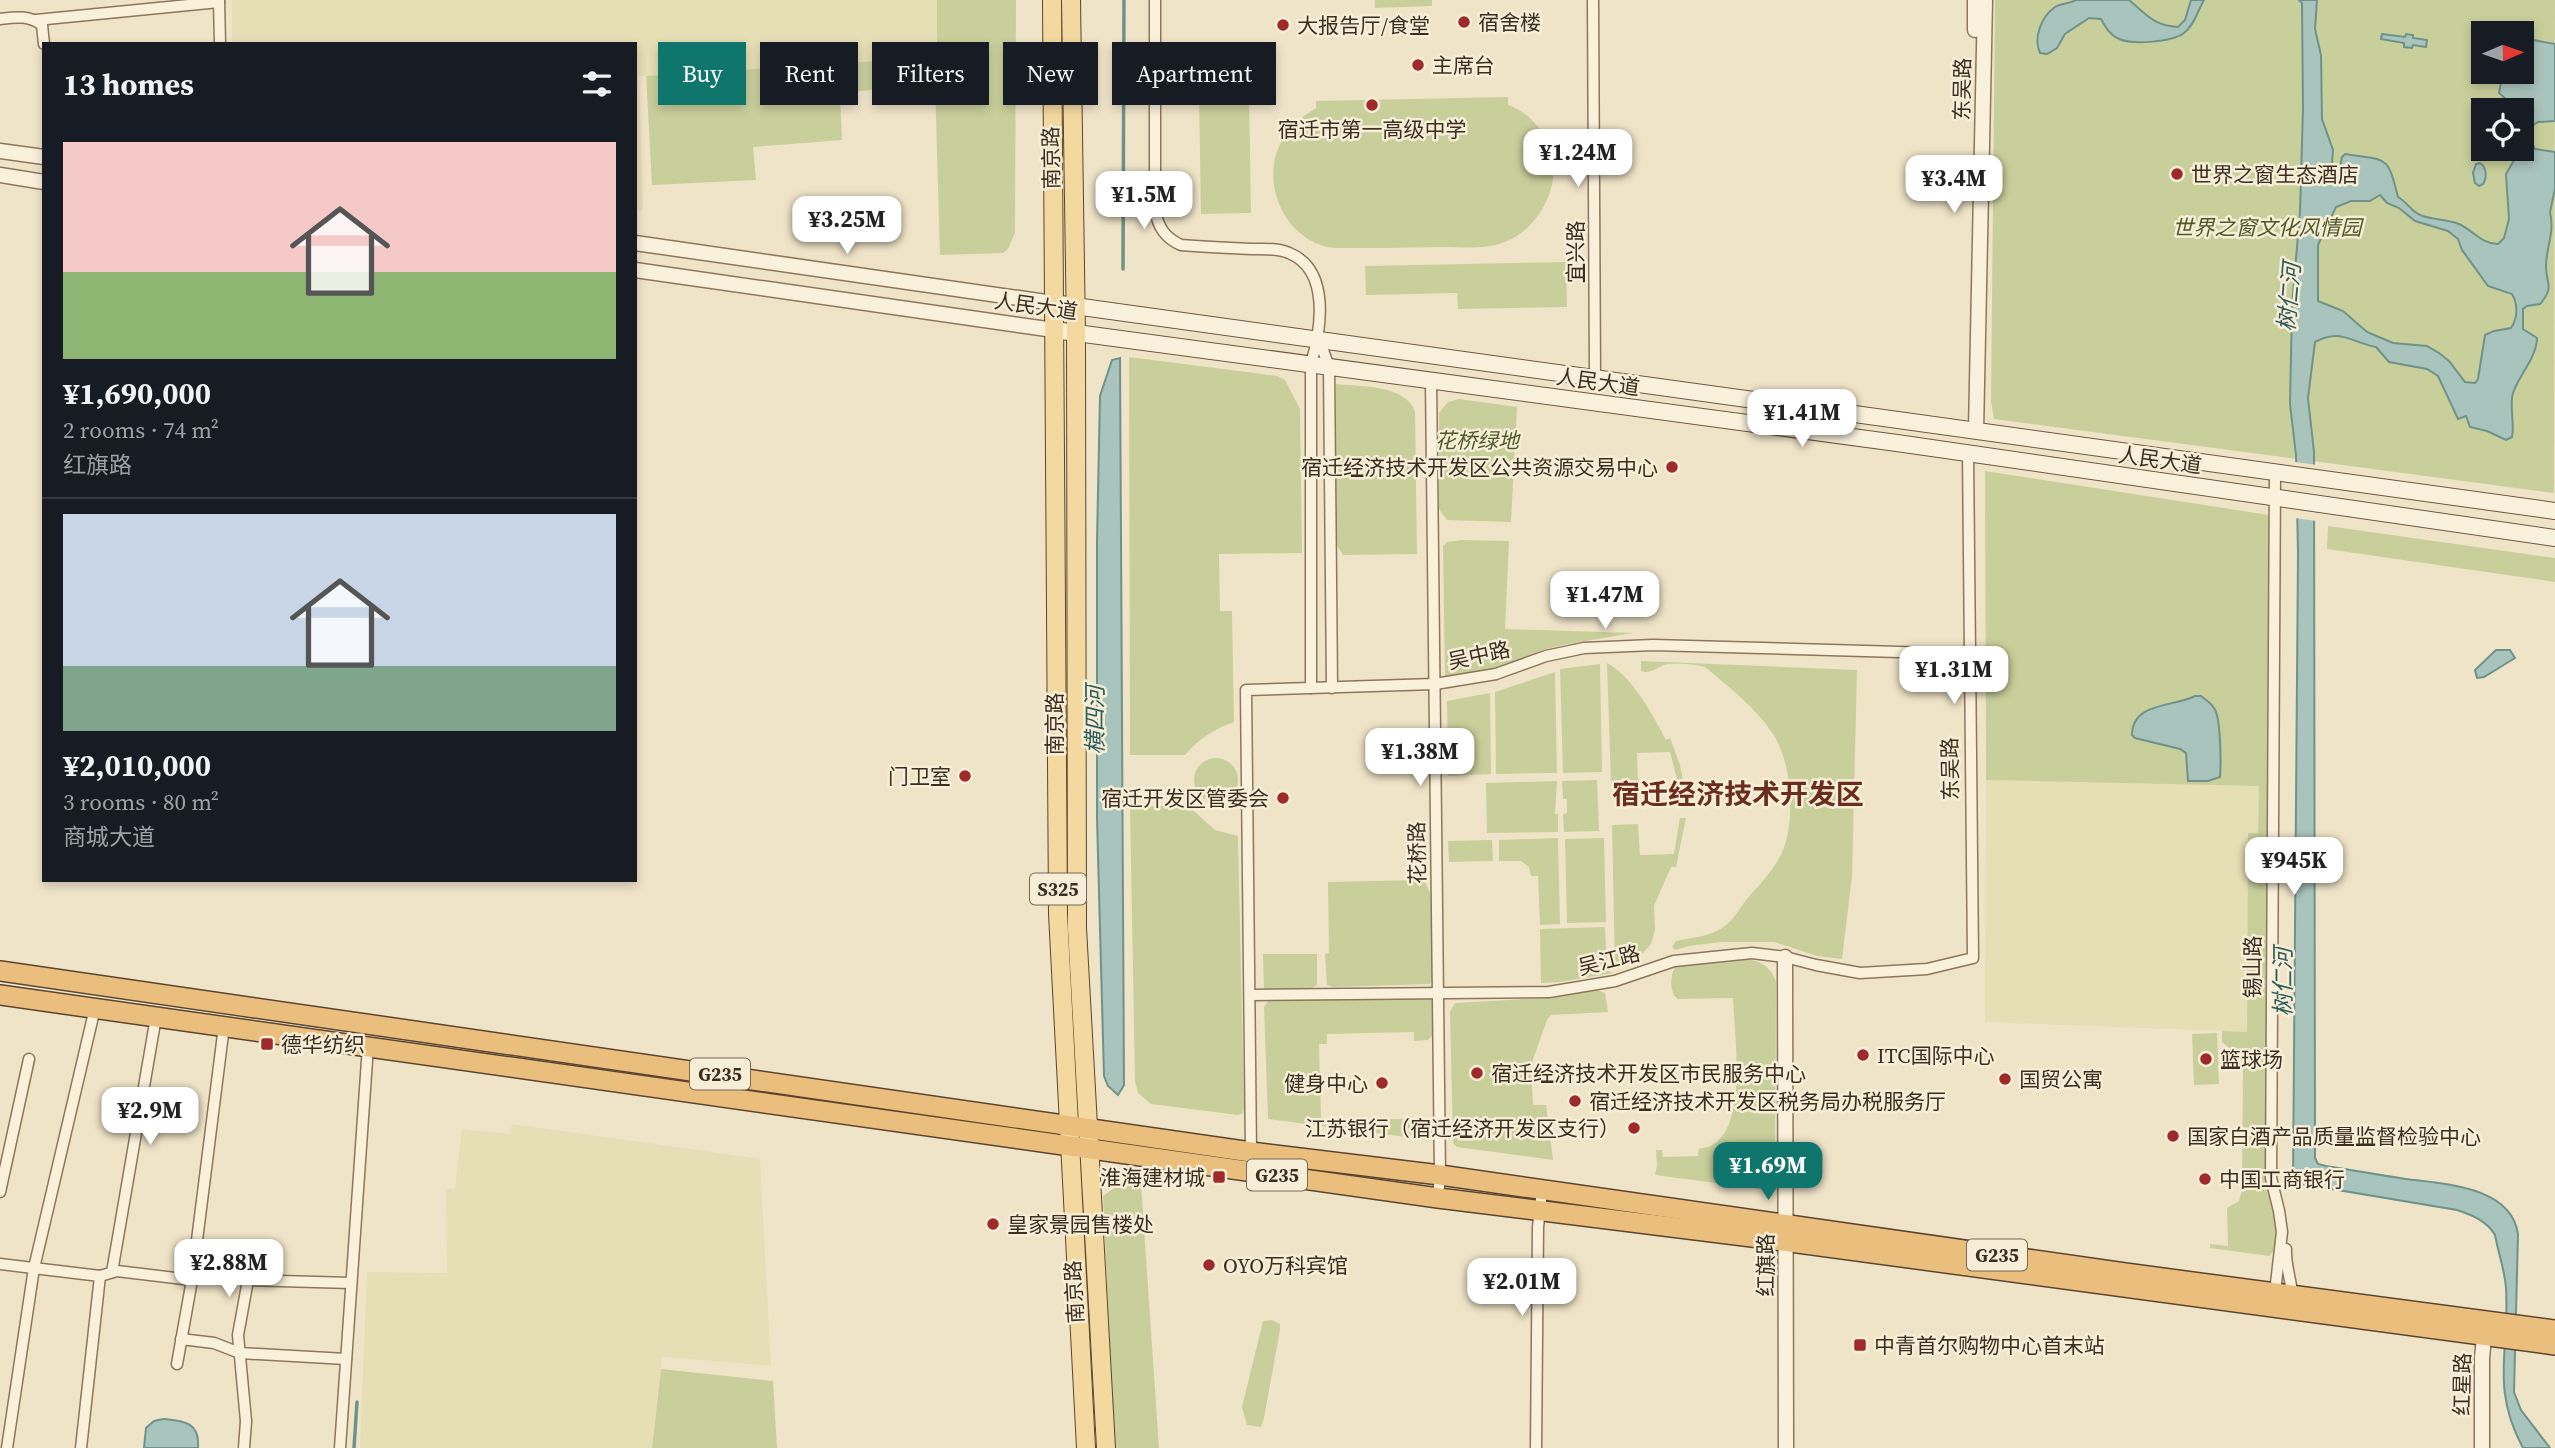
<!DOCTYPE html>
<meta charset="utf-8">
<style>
body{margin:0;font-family:"Source Serif 4","Noto Sans SC",serif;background:#242831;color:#f1f3f6;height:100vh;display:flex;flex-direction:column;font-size:26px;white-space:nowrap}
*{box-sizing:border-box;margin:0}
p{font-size:23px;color:#9ea1a6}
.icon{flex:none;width:38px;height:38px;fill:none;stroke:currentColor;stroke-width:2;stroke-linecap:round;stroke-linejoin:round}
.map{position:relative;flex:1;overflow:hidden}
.panel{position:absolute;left:42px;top:42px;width:595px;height:840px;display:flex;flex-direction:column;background:#171b24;border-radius:0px;box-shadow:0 4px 10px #0003}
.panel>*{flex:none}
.hud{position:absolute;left:658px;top:42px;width:665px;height:63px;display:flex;gap:14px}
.needle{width:46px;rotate:88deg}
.tools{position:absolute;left:2471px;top:21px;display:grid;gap:14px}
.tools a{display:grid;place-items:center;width:63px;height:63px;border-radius:0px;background:#171b24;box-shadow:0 4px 10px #0003;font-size:35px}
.price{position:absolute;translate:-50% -60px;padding:0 16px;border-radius:14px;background:#fff;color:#222;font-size:23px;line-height:46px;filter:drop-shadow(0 2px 4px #0008)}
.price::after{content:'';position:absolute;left:50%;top:42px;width:21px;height:16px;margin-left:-10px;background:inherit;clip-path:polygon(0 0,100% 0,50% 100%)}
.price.current{background:#0f766e;color:#fff}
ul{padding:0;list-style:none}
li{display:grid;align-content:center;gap:14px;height:371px;padding:0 21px}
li+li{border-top:2px solid #363941}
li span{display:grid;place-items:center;height:217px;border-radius:0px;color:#555}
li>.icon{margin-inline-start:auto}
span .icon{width:126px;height:126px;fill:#fffc;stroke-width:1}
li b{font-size:30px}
h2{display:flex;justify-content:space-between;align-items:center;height:84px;padding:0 21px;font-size:30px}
.chip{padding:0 24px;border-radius:0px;background:#171b24;box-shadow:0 4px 10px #0003;font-size:24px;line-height:63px}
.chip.current{background:#0f766e;color:#fff}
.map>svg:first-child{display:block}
.farmland{fill:#e6deb5}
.green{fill:#c9cf9b;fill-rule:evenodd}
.water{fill:#a9c4bc;stroke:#6f938a;stroke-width:2;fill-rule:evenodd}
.pier{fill:#f0e4c8}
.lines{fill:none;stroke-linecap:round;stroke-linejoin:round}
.stream{stroke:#6f938a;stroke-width:3.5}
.minor-casing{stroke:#8d765c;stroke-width:13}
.tertiary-casing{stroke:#8d765c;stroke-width:17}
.secondary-casing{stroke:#6f573f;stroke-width:18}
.primary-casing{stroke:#5b4430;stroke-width:20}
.trunk-casing{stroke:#5b4430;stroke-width:22}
.minor{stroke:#faf1dc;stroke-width:10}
.tertiary{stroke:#faf1dc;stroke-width:14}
.secondary{stroke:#faf1dc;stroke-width:16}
.primary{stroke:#f3d9a0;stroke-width:18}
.trunk{stroke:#eabe7c;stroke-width:19}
.poi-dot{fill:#9e2a2b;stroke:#f7eed8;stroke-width:2.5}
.labels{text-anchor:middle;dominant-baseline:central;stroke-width:5;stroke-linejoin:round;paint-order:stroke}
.shield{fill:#f7eed8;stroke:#756857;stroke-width:2}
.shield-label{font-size:19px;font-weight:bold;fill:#3d2e20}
.poi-label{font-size:21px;fill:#3d2e20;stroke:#f7eed8;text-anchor:start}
.street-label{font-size:21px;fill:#3d2e20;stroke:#f7eed8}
.park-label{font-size:21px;font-style:italic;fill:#4d5a26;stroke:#f7eed8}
.water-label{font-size:23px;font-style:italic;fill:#2f5d5a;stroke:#f7eed8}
.district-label{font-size:28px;font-weight:bold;fill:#6b2e1e;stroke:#f7eed8}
</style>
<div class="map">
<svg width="2555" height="1448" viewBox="0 0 2555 1448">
<rect width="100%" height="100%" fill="#f0e4c8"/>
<!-- farmland -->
<g class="farmland">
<polygon points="232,0 937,0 938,57 639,76 643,211 635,210 635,44 232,44"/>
<polygon points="1986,780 2259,785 2258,834 2248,834 2247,1032 1985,1022"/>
<polygon points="512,1124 760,1159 771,1366 662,1357 652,1448 360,1448 367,1272 447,1273 446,1189 455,1189 462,1129 510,1134"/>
</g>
<!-- green -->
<g class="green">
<polygon points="937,0 1016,0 1015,233 1008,249 1003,253 940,255 935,84 840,93 842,140 753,147 756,180 652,185 646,76 937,57"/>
<polygon points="1375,0 1432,0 1432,6 1375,8"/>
<path d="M1995 0H2555L2554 493 1994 419 1991 402ZM2483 33H2522V72H2483ZM2483 110H2522V149H2483Z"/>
<polygon points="1249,94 1251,213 1201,214 1199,95"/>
<path d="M1508 97V105C1532 113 1548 135 1553 160 1558 193 1535 231 1505 242 1485 250 1462 247 1441 247 1405 248 1370 248 1334 248 1286 242 1259 185 1281 142 1289 126 1302 117 1316 108V101Z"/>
<polygon points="1566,262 1567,307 1458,309 1457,293 1366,295 1365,266"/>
<path d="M1129 357 1277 376 1285 380 1300 409 1302 553 1219 554 1220 611H1232L1234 722C1214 729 1199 739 1185 755H1130Z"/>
<path d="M1336 384C1361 387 1406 384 1415 412L1417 554 1343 555 1336 544Z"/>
<polygon points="1459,399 1517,407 1511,522 1447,520 1439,509 1439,413 1448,402"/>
<polygon points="1985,471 2269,515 2271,523 2265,1168 2275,1218 2276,1249 2269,1256 2210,1248 2210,1244 2228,1246 2227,1208 2239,1201 2242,1190 2243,1065 2240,1057 2222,1042 2222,1031 2247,1032 2248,833 2258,833 2259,786 1986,780"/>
<polygon points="2328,526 2555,558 2555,582 2327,549"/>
<polygon points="1461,540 1509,541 1505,629 1633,633 1563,645 1542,650 1504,668 1445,679 1443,546 1447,542"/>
<path d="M1641 661 1857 670 1852 876 1842 959 1817 956 1774 942H1722L1689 946 1676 950 1672 947 1676 941C1693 937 1712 937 1726 925 1734 919 1740 908 1746 900 1759 885 1777 867 1784 848 1795 816 1792 763 1773 734 1755 707 1730 688 1705 667 1695 664 1680 663 1669 664 1658 665 1652 675 1641 671Z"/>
<path d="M1607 663C1632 676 1653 715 1666 740L1670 738 1680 765 1685 791H1680L1670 752 1637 753 1638 784H1611Z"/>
<polygon points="1600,664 1602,772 1563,773 1560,669"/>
<polygon points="1555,672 1557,773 1496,774 1495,692"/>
<polygon points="1490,693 1491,774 1448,776 1447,701"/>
<circle cx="1216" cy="780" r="22"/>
<polygon points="1597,780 1599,831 1564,832 1563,814 1567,813 1567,799 1563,799 1562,781"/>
<polygon points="1557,781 1555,814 1558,814 1558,832 1487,833 1486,783"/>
<polygon points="1187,805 1215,830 1238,836 1244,1107 1243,1113 1238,1115 1151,1104 1138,1093 1135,1081 1130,807"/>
<polygon points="1680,818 1686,818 1676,867 1671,867 1654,906 1655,930 1651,944 1637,959 1615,967 1612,825 1638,824 1640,855 1674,854"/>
<polygon points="1558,838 1560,924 1540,925 1538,876 1531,876 1529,867 1521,861 1499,861 1499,840"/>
<polygon points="1604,838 1606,922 1567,923 1565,839"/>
<polygon points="1492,840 1493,861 1449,862 1448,841"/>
<polygon points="1418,880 1425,882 1431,895 1434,976 1430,984 1333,987 1327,985 1325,954 1329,953 1328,882"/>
<polygon points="1605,927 1607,970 1613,973 1560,982 1541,983 1540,929"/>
<polygon points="1263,954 1317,954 1317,985 1312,988 1264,989"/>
<path d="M1737 958C1755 959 1770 963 1776 982L1775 1173 1771 1184 1761 1189 1655 1175 1657 1165 1656 1150H1662L1663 1157 1698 1156 1699 1149C1703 1148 1710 1147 1714 1144 1748 1121 1734 1034 1733 998L1678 999C1669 993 1670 976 1675 967Z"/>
<polygon points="1597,990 1605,993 1608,1012 1551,1015 1547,1020 1531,1065 1533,1105 1546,1105 1553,1160 1457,1147 1453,1143 1450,1012 1455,1003 1546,998"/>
<polygon points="1427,997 1433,1000 1435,1033 1428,1040 1414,1041 1414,1032 1327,1034 1327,1044 1319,1044 1321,1119 1432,1119 1432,1134 1429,1140 1268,1119 1264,1007 1268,1001"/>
<polygon points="2217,1033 2219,1084 2194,1085 2192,1034"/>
<polygon points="1121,1183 1141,1184 1159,1448 1114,1448 1103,1196"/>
<polygon points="1272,1320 1280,1324 1280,1330 1264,1418 1261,1427 1247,1425 1242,1407 1263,1321"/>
<polygon points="661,1369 773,1381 777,1448 652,1448"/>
</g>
<!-- water -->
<g class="water">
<path d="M2076 0H2129C2147 15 2154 26 2178 27L2185 20 2191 0H2204C2198 10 2194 26 2184 33 2172 42 2133 45 2119 39 2110 35 2106 28 2101 19L2089 18 2065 34 2057 48 2047 54 2040 53C2033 38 2041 17 2055 7 2061 3 2070 4 2076 0Z"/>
<path d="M2299 0H2317L2315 29 2321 55 2322 119 2333 150 2332 164 2335 171 2340 167 2342 157 2345 154C2387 161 2387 153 2398 197 2407 202 2411 211 2420 215 2432 220 2446 219 2459 224 2474 231 2480 243 2498 244L2504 238 2509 219 2506 174 2526 140 2522 110H2518L2499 93 2503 72H2522V38L2555 44V121L2538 122 2532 126V143L2535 149 2555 152V189L2550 212C2555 234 2546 246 2546 267 2546 283 2555 287 2540 304L2527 306 2523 309V329L2537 338C2537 357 2519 375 2513 393 2509 406 2515 423 2512 437L2506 440 2487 431 2470 427 2466 416 2458 419 2438 376 2427 369 2389 362 2376 347C2350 342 2341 328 2315 342L2308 398 2314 452 2315 1158 2318 1164 2326 1166C2353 1170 2379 1175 2406 1179 2444 1184 2511 1186 2518 1234L2514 1392 2521 1410 2550 1448H2523C2490 1387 2510 1350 2506 1288 2505 1271 2498 1252 2495 1235 2487 1221 2472 1215 2457 1210L2296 1183 2293 1179 2298 554 2296 455 2290 404 2292 305 2300 212 2303 108 2302 3ZM2380 195 2387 203 2399 208 2415 221 2448 231 2458 239 2462 250 2488 286 2512 294C2518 304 2518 318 2511 328L2494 331 2485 335 2478 379 2475 383 2465 382 2449 361 2439 353 2427 346 2393 343 2367 332 2343 311 2318 301V245L2336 207 2351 201H2370Z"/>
<polygon points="2382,34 2405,37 2406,34 2413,35 2413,38 2427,40 2426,47 2413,45 2412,48 2404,47 2404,43 2381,39"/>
<path d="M2480 163C2487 167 2487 178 2483 184L2479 186 2475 183 2473 173 2476 164Z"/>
<polygon points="1120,358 1124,1085 1118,1095 1108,1086 1104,1076 1097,818 1097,541 1100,396 1112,360"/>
<polygon points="2496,650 2510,650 2515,658 2484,677 2477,678 2475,670"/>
<path d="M2195 696H2201C2205 699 2211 703 2214 708 2221 717 2221 763 2220 777L2208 781H2188L2186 753 2180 749 2135 738 2132 735C2132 702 2174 707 2195 696Z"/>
<path d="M163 1419C184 1421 200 1422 198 1448H144L146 1428 154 1421Z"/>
</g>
<!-- pier -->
<polygon class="pier" points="2295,462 2317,465 2317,521 2294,518"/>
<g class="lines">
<!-- stream -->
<g class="stream">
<polyline points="1123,269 1124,0"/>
<polyline points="354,1448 357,1402"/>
</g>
<!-- minor casing -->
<g class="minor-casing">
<g id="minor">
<polyline points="219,0 220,44"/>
<path d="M1155 0V210C1158 227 1165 238 1181 245 1205 247 1228 248 1252 249 1263 249 1278 248 1289 253 1331 270 1321 330 1311 364V688"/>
<polyline points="1593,0 1595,378"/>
<path d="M0 19C16 17 29 15 42 25L44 44"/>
<polyline points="36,20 219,2"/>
<polyline points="1319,339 1329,367 1332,688"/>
<polyline points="1431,380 1440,1175 1438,1198"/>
<polyline points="1250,995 1549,992 1615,981 1674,961 1752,953 1785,957 1816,965 1860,973 1927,969 1973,958 1968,453"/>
<polyline points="1251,1152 1246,690 1435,684 1496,674 1546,656 1584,648 1653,645 1969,654"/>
<polyline points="0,1192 29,1059"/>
<path d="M2286 1249C2285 1264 2291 1279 2292 1294"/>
<polyline points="0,1264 100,1276 117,1271 192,1280"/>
<polyline points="112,1272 156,1017"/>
<polyline points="2275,1292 2282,1232 2279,1211 2271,1178 2275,473"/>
<polyline points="181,1339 214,1343 240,1353 346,1359"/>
<polyline points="177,1364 192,1280 224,1026"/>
<polyline points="7,1448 34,1268 95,1008"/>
<polyline points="81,1448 100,1276"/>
<polyline points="244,1448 246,1421 238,1335 248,1280 351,1283"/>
<polyline points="340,1448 368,1046"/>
<polyline points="1536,1448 1538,1227 1542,1190"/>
</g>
</g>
<!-- tertiary casing -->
<g class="tertiary-casing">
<g id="tertiary">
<polyline points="1975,30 1975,0"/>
<polyline points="0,151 44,157"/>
<polyline points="0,175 44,182"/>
<polyline points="635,243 1053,303"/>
<polyline points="635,270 1054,330"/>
<polyline points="1976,431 1985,0"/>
<polyline points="1785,957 1786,1448"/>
<polyline points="2482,1448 2482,1358 2485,1327"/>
</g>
</g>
<!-- secondary casing -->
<g class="secondary-casing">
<g id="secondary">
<polyline points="1053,303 2555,511"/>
<polyline points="1054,330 1897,443 2555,538"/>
</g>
</g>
<!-- primary casing -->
<g class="primary-casing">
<g id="primary">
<polyline points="1052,0 1058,914 1086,1448"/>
<polyline points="1071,0 1076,333 1077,928 1106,1448"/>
</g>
</g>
<!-- trunk casing -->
<g class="trunk-casing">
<g id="trunk">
<polyline points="0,971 1251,1152 1440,1175 2125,1273 2555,1330"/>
<polyline points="0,995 1438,1198 1760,1238 2555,1345"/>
</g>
</g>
<!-- minor -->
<use href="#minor" class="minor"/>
<!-- tertiary -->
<use href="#tertiary" class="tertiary"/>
<!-- secondary -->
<use href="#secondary" class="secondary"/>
<!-- primary -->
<use href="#primary" class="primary"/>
<!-- trunk -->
<use href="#trunk" class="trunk"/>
</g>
<!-- markers -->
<g class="poi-dot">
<circle cx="1464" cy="22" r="7"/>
<circle cx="1283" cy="25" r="7"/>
<circle cx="1418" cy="65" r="7"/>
<circle cx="1372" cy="105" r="7"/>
<circle cx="2177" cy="174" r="7"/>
<circle cx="1672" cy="467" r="7"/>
<circle cx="965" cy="776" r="7"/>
<circle cx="1283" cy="798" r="7"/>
<rect x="260" y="1037" width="14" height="14" rx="3.5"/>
<circle cx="1863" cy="1055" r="7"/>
<circle cx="2206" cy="1059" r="7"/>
<circle cx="1477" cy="1073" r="7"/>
<circle cx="2005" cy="1079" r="7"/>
<circle cx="1382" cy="1083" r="7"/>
<circle cx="1575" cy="1101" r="7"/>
<circle cx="1634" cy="1128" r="7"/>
<circle cx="2173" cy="1136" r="7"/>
<rect x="1212" y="1170" width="14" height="14" rx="3.5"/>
<circle cx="2205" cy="1179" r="7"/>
<circle cx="993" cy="1224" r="7"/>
<circle cx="1209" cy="1265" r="7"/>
<rect x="1853" y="1338" width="14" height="14" rx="3.5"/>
</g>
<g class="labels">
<!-- shield labels -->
<g class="shield">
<rect x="1030" y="873.5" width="56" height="31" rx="5"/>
<rect x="690" y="1058.5" width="60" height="31" rx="5"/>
<rect x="1247" y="1159.5" width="60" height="31" rx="5"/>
<rect x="1967" y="1239.5" width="60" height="31" rx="5"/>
</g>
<g class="shield-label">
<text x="1058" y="889">S325</text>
<text x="720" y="1074">G235</text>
<text x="1277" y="1175">G235</text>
<text x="1997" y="1255">G235</text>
</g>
<!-- poi labels -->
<g class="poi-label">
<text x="1478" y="22">宿舍楼</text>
<text x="1297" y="25">大报告厅/食堂</text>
<text x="1432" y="65">主席台</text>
<text x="1372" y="129" text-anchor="middle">宿迁市第一高级中学</text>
<text x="2191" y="174">世界之窗生态酒店</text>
<text x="1658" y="467" text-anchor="end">宿迁经济技术开发区公共资源交易中心</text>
<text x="951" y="776" text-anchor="end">门卫室</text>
<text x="1269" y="798" text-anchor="end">宿迁开发区管委会</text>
<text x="281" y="1044">德华纺织</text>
<text x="1877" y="1055">ITC国际中心</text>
<text x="2220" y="1059">篮球场</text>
<text x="1491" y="1073">宿迁经济技术开发区市民服务中心</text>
<text x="2019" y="1079">国贸公寓</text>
<text x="1368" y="1083" text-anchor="end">健身中心</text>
<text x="1589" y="1101">宿迁经济技术开发区税务局办税服务厅</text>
<text x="1620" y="1128" text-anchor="end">江苏银行（宿迁经济开发区支行）</text>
<text x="2187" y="1136">国家白酒产品质量监督检验中心</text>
<text x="1205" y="1177" text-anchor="end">淮海建材城</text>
<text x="2219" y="1179">中国工商银行</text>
<text x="1007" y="1224">皇家景园售楼处</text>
<text x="1223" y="1265">OYO万科宾馆</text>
<text x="1874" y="1345">中青首尔购物中心首末站</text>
</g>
<!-- street labels -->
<g class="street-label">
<text transform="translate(1962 89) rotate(-89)">东吴路</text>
<text transform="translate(1051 158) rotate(-91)">南京路</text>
<text transform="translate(1575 252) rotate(-90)">宜兴路</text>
<text transform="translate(1036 306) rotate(8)">人民大道</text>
<text transform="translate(1598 382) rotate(8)">人民大道</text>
<text transform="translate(2160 460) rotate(8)">人民大道</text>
<text transform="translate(1479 655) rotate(-12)">吴中路</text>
<text transform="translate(1054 724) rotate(-90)">南京路</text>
<text transform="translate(1950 769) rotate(-91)">东吴路</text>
<text transform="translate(1417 853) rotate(-91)">花桥路</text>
<text transform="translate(1609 960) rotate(-14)">吴江路</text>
<text transform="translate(2252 967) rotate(-90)">锡山路</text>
<text transform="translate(1765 1265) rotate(-90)">红旗路</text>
<text transform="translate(1074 1292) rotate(-93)">南京路</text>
<text transform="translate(2462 1384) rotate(-89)">红星路</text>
</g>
<!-- park labels -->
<g class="park-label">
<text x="2267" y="227">世界之窗文化风情园</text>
<text x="1477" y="440">花桥绿地</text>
</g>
<!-- water labels -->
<g class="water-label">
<text transform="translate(2289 297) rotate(-85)">树仁河</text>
<text transform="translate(1095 720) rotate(-90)">横四河</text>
<text transform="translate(2283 982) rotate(-90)">树仁河</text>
</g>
<!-- district labels -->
<g class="district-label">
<text x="1738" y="794">宿迁经济技术开发区</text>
</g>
</g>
</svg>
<div class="tools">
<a><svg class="needle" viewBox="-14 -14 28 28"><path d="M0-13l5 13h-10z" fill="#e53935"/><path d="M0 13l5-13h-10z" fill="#9ea1a6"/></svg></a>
<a><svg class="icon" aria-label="locate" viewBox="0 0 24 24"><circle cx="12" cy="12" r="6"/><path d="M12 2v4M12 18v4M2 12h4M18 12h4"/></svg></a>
</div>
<b class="price" style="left:1578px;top:189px">¥1.24M</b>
<b class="price" style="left:1954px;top:215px">¥3.4M</b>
<b class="price" style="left:1144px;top:231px">¥1.5M</b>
<b class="price" style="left:847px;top:256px">¥3.25M</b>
<b class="price" style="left:1802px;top:449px">¥1.41M</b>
<b class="price" style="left:1605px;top:631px">¥1.47M</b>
<b class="price" style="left:1954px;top:706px">¥1.31M</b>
<b class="price" style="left:1420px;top:788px">¥1.38M</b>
<b class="price" style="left:2294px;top:897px">¥945K</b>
<b class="price" style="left:150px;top:1147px">¥2.9M</b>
<b class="price current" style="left:1768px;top:1202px">¥1.69M</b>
<b class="price" style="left:229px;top:1299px">¥2.88M</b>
<b class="price" style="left:1522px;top:1318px">¥2.01M</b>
<div class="hud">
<a class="chip current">Buy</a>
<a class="chip">Rent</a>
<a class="chip">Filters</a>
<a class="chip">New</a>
<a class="chip">Apartment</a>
</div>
<section class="panel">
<h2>13 homes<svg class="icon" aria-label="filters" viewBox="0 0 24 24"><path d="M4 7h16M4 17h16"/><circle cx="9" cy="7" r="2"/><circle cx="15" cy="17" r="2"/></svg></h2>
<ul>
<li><span style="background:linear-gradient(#f6c9c9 60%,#8fb573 0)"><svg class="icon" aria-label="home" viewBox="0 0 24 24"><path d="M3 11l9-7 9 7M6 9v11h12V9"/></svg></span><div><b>¥1,690,000</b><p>2 rooms · 74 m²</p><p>红旗路</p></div></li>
<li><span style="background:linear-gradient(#c9d6e8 70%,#7fa58c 0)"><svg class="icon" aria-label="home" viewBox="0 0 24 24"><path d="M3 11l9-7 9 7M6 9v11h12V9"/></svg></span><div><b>¥2,010,000</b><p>3 rooms · 80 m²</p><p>商城大道</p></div></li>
</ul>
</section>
</div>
